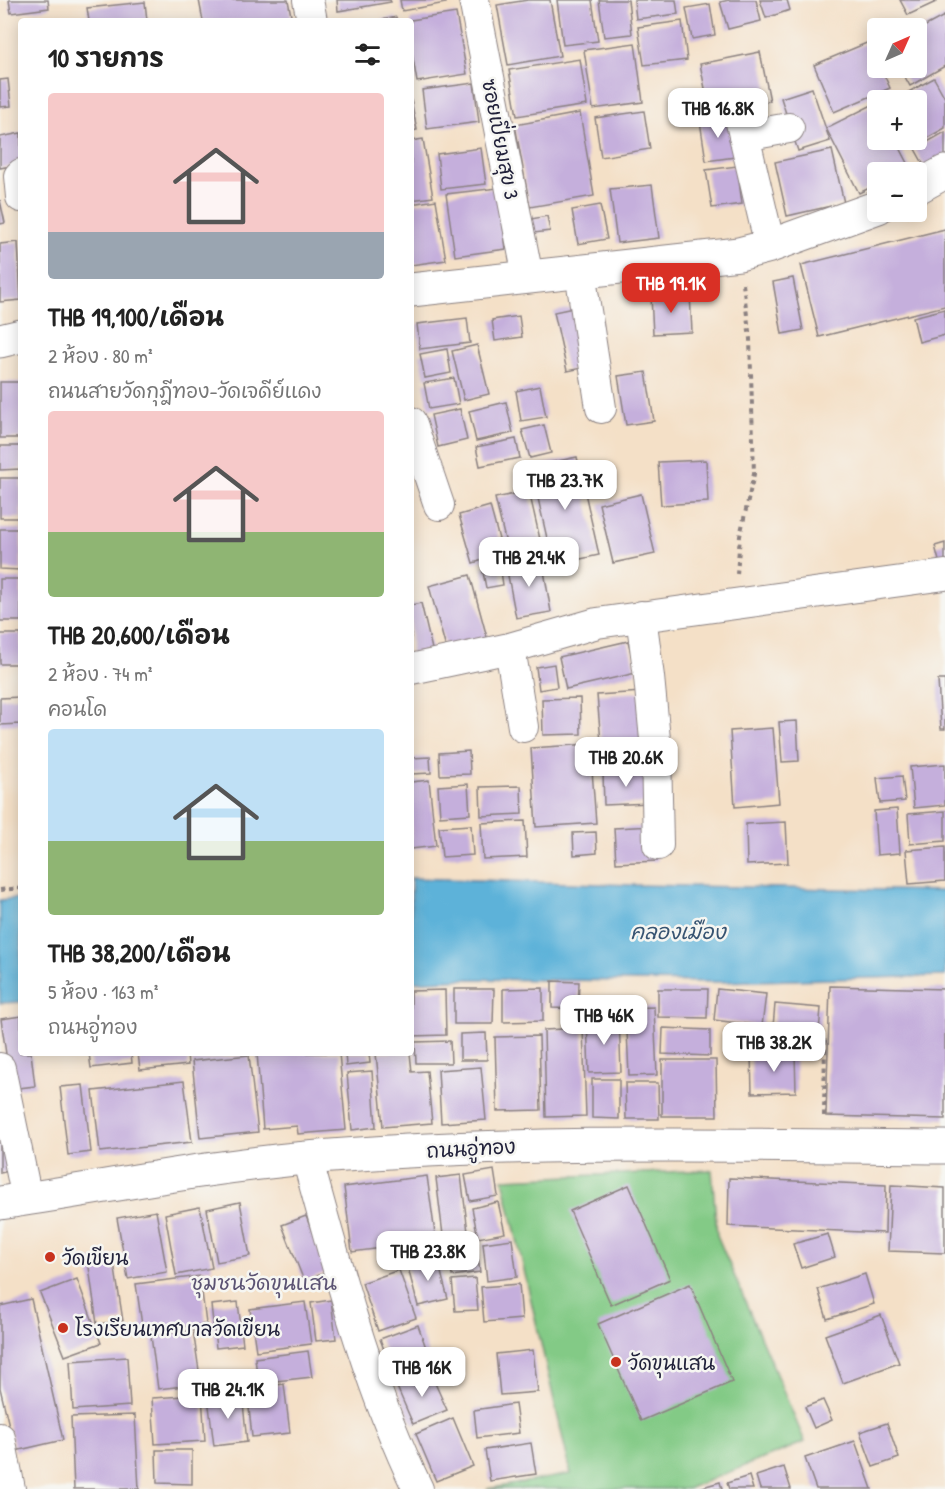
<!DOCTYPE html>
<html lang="th">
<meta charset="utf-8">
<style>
body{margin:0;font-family:"Patrick Hand","Playpen Sans Thai",sans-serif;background:#f2f2f2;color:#222;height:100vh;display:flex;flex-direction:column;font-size:22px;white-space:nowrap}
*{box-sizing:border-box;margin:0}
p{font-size:20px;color:#767676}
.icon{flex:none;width:33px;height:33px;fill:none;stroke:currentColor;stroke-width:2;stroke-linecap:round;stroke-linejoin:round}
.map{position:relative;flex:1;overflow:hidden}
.drawer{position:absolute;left:18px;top:18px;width:396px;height:1038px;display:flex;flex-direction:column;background:#fff;border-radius:6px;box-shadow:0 3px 15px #0003}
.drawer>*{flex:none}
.needle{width:39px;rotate:45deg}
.fabs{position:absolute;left:867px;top:18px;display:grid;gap:12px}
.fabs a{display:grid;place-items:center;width:60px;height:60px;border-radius:6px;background:#fff;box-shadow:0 3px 15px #0003;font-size:30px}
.price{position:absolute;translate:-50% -51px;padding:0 14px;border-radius:12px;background:#fff;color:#222;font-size:20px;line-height:39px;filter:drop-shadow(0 2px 3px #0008)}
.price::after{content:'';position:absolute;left:50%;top:36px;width:18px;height:14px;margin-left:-9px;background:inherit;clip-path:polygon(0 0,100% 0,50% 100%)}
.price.current{background:#d93025;color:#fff}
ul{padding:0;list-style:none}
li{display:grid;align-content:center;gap:12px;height:318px;padding:0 30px}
li span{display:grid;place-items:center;height:186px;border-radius:6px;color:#555}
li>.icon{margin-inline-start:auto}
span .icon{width:108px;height:108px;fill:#fffc;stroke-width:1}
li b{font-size:26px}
h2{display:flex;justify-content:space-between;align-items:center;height:72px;padding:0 30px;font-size:26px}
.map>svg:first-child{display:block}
.green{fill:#83ca86;stroke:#527660;stroke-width:1.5}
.water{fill:#5db2d9;stroke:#406a8a;stroke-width:1.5}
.building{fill:#c5afdc}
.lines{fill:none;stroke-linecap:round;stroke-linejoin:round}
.minor-casing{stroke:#8b8181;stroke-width:32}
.major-casing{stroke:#8b8181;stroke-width:35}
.path{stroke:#8b8181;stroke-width:4;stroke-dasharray:4.5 4.5;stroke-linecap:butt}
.minor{stroke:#fff;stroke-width:30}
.major{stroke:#fff;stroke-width:33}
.poi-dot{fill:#c8321e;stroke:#f6f6f2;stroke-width:2}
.labels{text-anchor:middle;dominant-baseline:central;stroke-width:5;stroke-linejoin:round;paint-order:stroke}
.street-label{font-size:20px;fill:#22223b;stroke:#f6f6f2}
.poi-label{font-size:20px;fill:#22223b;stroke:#f6f6f2;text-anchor:start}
.water-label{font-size:21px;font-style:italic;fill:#375472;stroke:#f6f6f2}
.neighbourhood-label{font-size:21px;fill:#5b5373;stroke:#f6f6f2}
</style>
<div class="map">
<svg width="945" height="1489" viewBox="0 0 945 1489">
<rect width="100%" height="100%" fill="#f6f6f2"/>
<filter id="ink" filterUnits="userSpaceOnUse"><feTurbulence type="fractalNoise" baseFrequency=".0167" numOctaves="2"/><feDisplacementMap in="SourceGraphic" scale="12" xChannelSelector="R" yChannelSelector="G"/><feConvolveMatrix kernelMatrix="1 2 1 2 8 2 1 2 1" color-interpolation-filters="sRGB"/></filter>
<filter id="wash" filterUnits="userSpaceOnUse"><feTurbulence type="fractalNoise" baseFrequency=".008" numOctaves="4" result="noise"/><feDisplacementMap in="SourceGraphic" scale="24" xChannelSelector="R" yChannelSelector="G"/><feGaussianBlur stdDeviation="1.35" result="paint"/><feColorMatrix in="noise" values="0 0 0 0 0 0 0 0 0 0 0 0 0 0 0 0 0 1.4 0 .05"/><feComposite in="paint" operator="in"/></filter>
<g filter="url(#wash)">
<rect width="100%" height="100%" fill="#f4e0c7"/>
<!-- green -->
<polygon class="green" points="712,1170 717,1235 805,1442 687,1489 487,1489 571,1474 503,1179"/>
<!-- water -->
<g class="water">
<polygon points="411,878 635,885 945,891 945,976 717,982 464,979 411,982"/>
<polygon points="21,898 21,1002 0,1003 0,900"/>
</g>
<g id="blocks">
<!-- building -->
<g class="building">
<polygon points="9,0 48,0 49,8 11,13"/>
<polygon points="199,0 288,0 292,21 203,21"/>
<polygon points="337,0 390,0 391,2 338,11"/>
<polygon points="400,0 445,0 446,3 402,11"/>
<polygon points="528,0 550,0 560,56 508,65 497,5"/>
<polygon points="557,0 592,0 598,41 563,45"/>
<polygon points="599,0 628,0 632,34 604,37"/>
<polygon points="634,0 676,0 678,14 636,19"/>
<polygon points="729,0 756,0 761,21 728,29 720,2"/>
<polygon points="760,0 787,0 790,10 766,18"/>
<polygon points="900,0 934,0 936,2 908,15"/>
<polygon points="145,2 147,21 89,21 87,8"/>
<polygon points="710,4 715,35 692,39 686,8"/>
<polygon points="456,13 467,74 417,82 411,46 411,20"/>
<polygon points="944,16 945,66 910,86 900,68 916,68 916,31"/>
<polygon points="396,17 397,21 380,21 380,20"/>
<polygon points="682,21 687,60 644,65 638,27"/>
<polygon points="869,42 878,60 878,68 881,68 890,88 834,112 814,65"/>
<polygon points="635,43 643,102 593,109 584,50"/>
<polygon points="760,52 770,101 710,113 700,64"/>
<polygon points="580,59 587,105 517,116 509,70"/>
<polygon points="934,78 945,98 945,128 913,146 909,140 916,140 916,100 894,100"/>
<polygon points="8,79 11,106 0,107 0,80"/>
<polygon points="474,83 479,122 427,129 422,90"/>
<polygon points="812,88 830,141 798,151 781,98"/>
<polygon points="411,100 417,130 411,131"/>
<polygon points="878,102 878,140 896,140 910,167 900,172 878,172 878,184 859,193 826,128"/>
<polygon points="644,111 650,149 601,157 595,118"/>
<polygon points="580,113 594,196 530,207 515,125"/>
<polygon points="730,117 735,157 706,161 700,121"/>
<polygon points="945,132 945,156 925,167 915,149"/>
<polygon points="21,133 21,164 0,168 0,137"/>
<polygon points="423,139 433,197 411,200 411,141"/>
<polygon points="481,148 486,184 441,189 437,154"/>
<polygon points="832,150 844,203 787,216 775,162"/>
<polygon points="737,166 742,204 712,208 706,170"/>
<polygon points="652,185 659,238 617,243 610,189"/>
<polygon points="498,188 506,249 455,256 446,194"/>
<polygon points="0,200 5,223 0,224"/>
<polygon points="436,200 446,260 411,265 411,204"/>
<polygon points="600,205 607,239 578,244 572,210"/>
<polygon points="547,216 550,231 534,233 531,219"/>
<polygon points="945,229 945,306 819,337 801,265"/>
<polygon points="18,242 21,300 0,302 0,244"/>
<polygon points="793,278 803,330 782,334 773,282"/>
<polygon points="690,294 692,332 653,334 651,296"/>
<polygon points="578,307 592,366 567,371 554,312"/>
<polygon points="945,309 945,335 919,342 913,317"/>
<polygon points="519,316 522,337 495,341 492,320"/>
<polygon points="467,318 470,343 420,349 417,324"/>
<polygon points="477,345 489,394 464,400 452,351"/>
<polygon points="447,349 451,373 425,378 420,354"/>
<polygon points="646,372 654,421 626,425 618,376"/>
<polygon points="454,378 459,404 429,409 424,383"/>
<rect x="0" y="382" width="21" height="56"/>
<polygon points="540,386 546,417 521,421 516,391"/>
<polygon points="506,402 513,433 476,441 469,411"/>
<polygon points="460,409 467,440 438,447 431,415"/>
<polygon points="544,425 551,453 530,458 522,430"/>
<polygon points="516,439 520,458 480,466 476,447"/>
<polygon points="0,446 21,446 21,469 0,470"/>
<polygon points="577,457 599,555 553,565 531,467"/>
<polygon points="706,460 708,502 661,505 658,462"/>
<rect x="0" y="478" width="21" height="40"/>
<polygon points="529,491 542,548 509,556 495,498"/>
<polygon points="641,494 655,554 613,563 599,504"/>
<polygon points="490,506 503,554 473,563 459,515"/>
<polygon points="0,529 21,529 21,570 0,569"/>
<polygon points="945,543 945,571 942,572 935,546"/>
<polygon points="542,559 551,612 516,618 506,565"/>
<polygon points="500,565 503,585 486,588 482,567"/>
<polygon points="470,575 488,641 447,652 429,586"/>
<rect x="0" y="579" width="21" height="42"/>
<polygon points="421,603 432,649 411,654 411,605"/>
<rect x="0" y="634" width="21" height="30"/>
<polygon points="628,641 636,673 566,689 559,657"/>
<polygon points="554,664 557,687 539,690 536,667"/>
<polygon points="938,680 945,680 945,729 941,729"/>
<polygon points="642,692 647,751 602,754 597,695"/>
<polygon points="21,697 21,724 0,725 0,698"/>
<polygon points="580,698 581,734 543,735 542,699"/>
<polygon points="797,721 799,761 782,762 779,722"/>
<polygon points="773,728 779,803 735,807 730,731"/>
<polygon points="590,744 596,823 536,827 531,748"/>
<polygon points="469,751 470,774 440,775 439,753"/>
<polygon points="430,757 431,773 411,774 411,758"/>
<polygon points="945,764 945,805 914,808 910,767"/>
<polygon points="649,771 650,803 604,805 603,773"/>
<polygon points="902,776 905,801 880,803 877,778"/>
<polygon points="429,780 436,846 411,849 411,782"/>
<polygon points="468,784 470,814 440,816 438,786"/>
<polygon points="521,786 522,814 481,816 480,787"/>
<polygon points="897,809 900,853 877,855 874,811"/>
<polygon points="945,811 945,841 910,844 908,814"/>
<polygon points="525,821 527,857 483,859 481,823"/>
<polygon points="786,822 788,863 747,865 746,824"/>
<polygon points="471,825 473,855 442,857 439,827"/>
<polygon points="654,826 657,861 616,863 614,828"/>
<polygon points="596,832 597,853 574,855 573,833"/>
<polygon points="945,847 945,881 909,884 906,850"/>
<polygon points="552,981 579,982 578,1009 552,1008"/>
<polygon points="830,986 945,989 945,1119 826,1116"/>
<polygon points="543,988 543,1021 503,1022 503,989"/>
<polygon points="454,989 494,989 493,1024 454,1024"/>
<polygon points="658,989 708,989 707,1018 658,1017"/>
<polygon points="717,989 766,994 762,1026 714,1020"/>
<polygon points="445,990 446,1035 411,1036 411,991"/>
<polygon points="775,1004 821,1008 819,1032 773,1027"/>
<polygon points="654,1007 657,1075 629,1076 626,1008"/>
<polygon points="21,1016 21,1053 31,1053 35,1086 11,1089 1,1019"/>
<polygon points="619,1018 621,1072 589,1073 587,1019"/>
<polygon points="583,1028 586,1116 546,1117 544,1030"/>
<polygon points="663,1028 710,1030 710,1056 662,1054"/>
<polygon points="486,1033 487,1060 460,1060 460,1034"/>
<polygon points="539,1036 541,1110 497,1111 495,1037"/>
<polygon points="450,1041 451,1063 416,1063 415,1042"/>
<polygon points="89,1053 131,1053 132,1063 91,1068"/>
<polygon points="138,1053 187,1053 188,1065 140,1070"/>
<polygon points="257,1053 339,1053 346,1130 298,1134 297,1126 263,1129"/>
<polygon points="345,1053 369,1053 370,1063 346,1066"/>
<polygon points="376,1053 410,1053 412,1072 427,1071 432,1123 383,1127"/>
<polygon points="795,1053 796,1092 752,1093 751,1054"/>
<polygon points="249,1055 258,1132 200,1138 192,1061"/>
<polygon points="662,1060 716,1060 717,1116 662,1116"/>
<polygon points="481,1067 486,1120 441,1123 438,1070"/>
<polygon points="372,1071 376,1127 352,1130 347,1073"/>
<polygon points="592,1079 619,1079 619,1119 592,1118"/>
<polygon points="184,1081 192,1142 100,1152 93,1091"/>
<polygon points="625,1083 658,1083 659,1119 626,1119"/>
<polygon points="83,1085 91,1152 68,1155 60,1087"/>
<polygon points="0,1111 13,1170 0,1173"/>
<polygon points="494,1170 498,1196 470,1201 465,1175"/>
<polygon points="461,1175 468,1232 443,1235 436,1178"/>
<polygon points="427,1176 436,1241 352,1252 344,1187"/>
<polygon points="729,1178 886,1185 885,1233 728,1226"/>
<polygon points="629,1185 670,1279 611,1305 570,1211"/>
<polygon points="891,1185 945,1188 945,1253 888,1251"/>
<polygon points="240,1202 250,1256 217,1262 207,1209"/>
<polygon points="498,1202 505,1233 478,1238 472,1208"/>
<polygon points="200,1207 212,1268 176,1275 165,1214"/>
<polygon points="156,1211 167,1272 128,1279 117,1218"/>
<polygon points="306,1216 327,1272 304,1281 282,1225"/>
<polygon points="828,1234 835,1257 801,1268 793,1244"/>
<polygon points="475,1237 480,1272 452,1276 447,1241"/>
<polygon points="512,1239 517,1277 487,1281 483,1243"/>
<polygon points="113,1256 123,1321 97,1324 88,1260"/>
<polygon points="437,1257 448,1299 418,1306 407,1264"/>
<polygon points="399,1270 416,1318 378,1331 362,1283"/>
<polygon points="865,1274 874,1304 827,1319 818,1289"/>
<polygon points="200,1276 206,1324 143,1332 136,1284"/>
<polygon points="475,1278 478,1310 455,1311 452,1280"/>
<polygon points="77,1279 101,1343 65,1356 40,1293"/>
<polygon points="519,1284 522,1319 484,1322 481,1287"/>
<polygon points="690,1284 732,1382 641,1421 598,1324"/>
<polygon points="31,1299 63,1440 15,1451 0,1388 0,1306"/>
<polygon points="331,1300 336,1339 316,1341 311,1303"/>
<polygon points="238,1302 243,1345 216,1348 211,1305"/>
<polygon points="305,1302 311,1344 256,1351 250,1309"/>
<polygon points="881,1315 899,1363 843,1383 825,1335"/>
<polygon points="418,1325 432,1365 395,1379 380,1339"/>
<polygon points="193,1330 201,1384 158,1389 151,1336"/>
<polygon points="533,1350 538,1392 500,1395 496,1354"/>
<polygon points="308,1351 312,1377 258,1383 255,1358"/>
<polygon points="127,1357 130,1406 73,1410 70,1361"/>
<polygon points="430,1372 447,1410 413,1424 397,1387"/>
<polygon points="284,1384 290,1433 252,1437 247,1388"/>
<polygon points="242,1394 247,1442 214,1446 208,1398"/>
<polygon points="202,1395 205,1441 155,1444 152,1398"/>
<polygon points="823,1400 832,1420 814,1428 805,1407"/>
<polygon points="515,1404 519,1433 477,1438 474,1410"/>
<polygon points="135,1415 139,1489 74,1489 71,1417"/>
<polygon points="453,1418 473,1466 436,1481 416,1434"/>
<polygon points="887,1423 899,1458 873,1467 860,1432"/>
<polygon points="855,1441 872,1489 816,1489 805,1458"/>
<polygon points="531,1443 536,1474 490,1481 485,1450"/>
<polygon points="156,1450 192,1450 192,1484 157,1483"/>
<polygon points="784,1467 791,1489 760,1489 756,1476"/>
<polygon points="749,1476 753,1489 729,1489 727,1483"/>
<polygon points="720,1482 722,1489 699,1489 699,1488"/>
</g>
</g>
</g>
<g filter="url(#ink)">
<use href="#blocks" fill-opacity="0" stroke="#8b8181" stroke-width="1.5"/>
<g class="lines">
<!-- minor casing -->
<g class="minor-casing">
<g id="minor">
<polyline points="308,0 312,21"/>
<polyline points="474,0 528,277"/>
<polyline points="738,110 770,246"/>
<polyline points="744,136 789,128"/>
<polyline points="21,174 19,176 21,197"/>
<polyline points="580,272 601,408"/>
<polyline points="411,422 439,505"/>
<polyline points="641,616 649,677 656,750 658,845"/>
<polyline points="510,648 523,727"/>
<polyline points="411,669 510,648 597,623 945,575"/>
<polyline points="0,1068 27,1199"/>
<path d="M307 1158C338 1270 367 1384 418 1489"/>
<polyline points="0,1438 10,1489"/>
</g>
</g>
<!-- major casing -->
<g class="major-casing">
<g id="major">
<polyline points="916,188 945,172"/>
<polyline points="411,290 739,254 770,246 878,207"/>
<polyline points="0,341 21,336"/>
<path d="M0 1203C102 1188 204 1167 307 1158 519 1140 732 1145 945 1147"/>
</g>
</g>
<!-- path -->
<g class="path">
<polyline points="737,574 740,536 754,474 750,339 743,284"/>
<polyline points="0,890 21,888"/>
<polyline points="824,1116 825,1035"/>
</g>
<!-- minor -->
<use href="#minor" class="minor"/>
<!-- major -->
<use href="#major" class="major"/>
</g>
</g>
<!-- markers -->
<g class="poi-dot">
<circle cx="50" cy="1257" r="6"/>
<circle cx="63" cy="1328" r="6"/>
<circle cx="616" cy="1362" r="6"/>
</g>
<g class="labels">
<!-- street labels -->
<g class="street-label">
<text transform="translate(501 139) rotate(79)">ซอยเปี่ยมสุข 3</text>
<text transform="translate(471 1148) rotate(-3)">ถนนอู่ทอง</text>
</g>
<!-- poi labels -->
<g class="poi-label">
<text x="62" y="1257">วัดเขียน</text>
<text x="75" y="1328">โรงเรียนเทศบาลวัดเขียน</text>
<text x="628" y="1362">วัดขุนแสน</text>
</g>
<!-- water labels -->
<g class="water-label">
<text x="678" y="931">คลองเมือง</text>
</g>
<!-- neighbourhood labels -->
<g class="neighbourhood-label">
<text x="264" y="1282">ชุมชนวัดขุนแสน</text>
</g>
</g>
</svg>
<div class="fabs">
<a><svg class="needle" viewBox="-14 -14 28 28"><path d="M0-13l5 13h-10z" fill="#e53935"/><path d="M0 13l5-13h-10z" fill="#767676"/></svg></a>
<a>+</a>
<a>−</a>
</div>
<b class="price" style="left:718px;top:139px">THB 16.8K</b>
<b class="price current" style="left:671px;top:314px">THB 19.1K</b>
<b class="price" style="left:565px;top:511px">THB 23.7K</b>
<b class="price" style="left:529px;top:588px">THB 29.4K</b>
<b class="price" style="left:626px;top:788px">THB 20.6K</b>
<b class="price" style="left:604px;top:1046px">THB 46K</b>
<b class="price" style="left:774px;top:1073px">THB 38.2K</b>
<b class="price" style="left:428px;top:1282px">THB 23.8K</b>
<b class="price" style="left:422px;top:1398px">THB 16K</b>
<b class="price" style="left:228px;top:1420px">THB 24.1K</b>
<section class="drawer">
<h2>10 รายการ<svg class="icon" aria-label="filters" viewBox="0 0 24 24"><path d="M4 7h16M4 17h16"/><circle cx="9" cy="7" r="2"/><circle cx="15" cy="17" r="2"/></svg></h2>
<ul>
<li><span style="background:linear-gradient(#f6c9c9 75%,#9aa5b1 0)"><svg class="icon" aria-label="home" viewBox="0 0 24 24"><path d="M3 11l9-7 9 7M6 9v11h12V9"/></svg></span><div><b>THB 19,100/เดือน</b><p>2 ห้อง · 80 m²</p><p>ถนนสายวัดกุฎีทอง-วัดเจดีย์แดง</p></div></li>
<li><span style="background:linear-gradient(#f6c9c9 65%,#8fb573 0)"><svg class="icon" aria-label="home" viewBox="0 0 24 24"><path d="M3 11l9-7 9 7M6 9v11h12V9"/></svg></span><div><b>THB 20,600/เดือน</b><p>2 ห้อง · 74 m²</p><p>คอนโด</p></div></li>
<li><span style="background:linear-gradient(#bfe0f5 60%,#8fb573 0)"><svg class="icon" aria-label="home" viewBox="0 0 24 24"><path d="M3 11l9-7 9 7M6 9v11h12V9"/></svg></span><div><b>THB 38,200/เดือน</b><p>5 ห้อง · 163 m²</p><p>ถนนอู่ทอง</p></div></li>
</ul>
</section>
</div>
